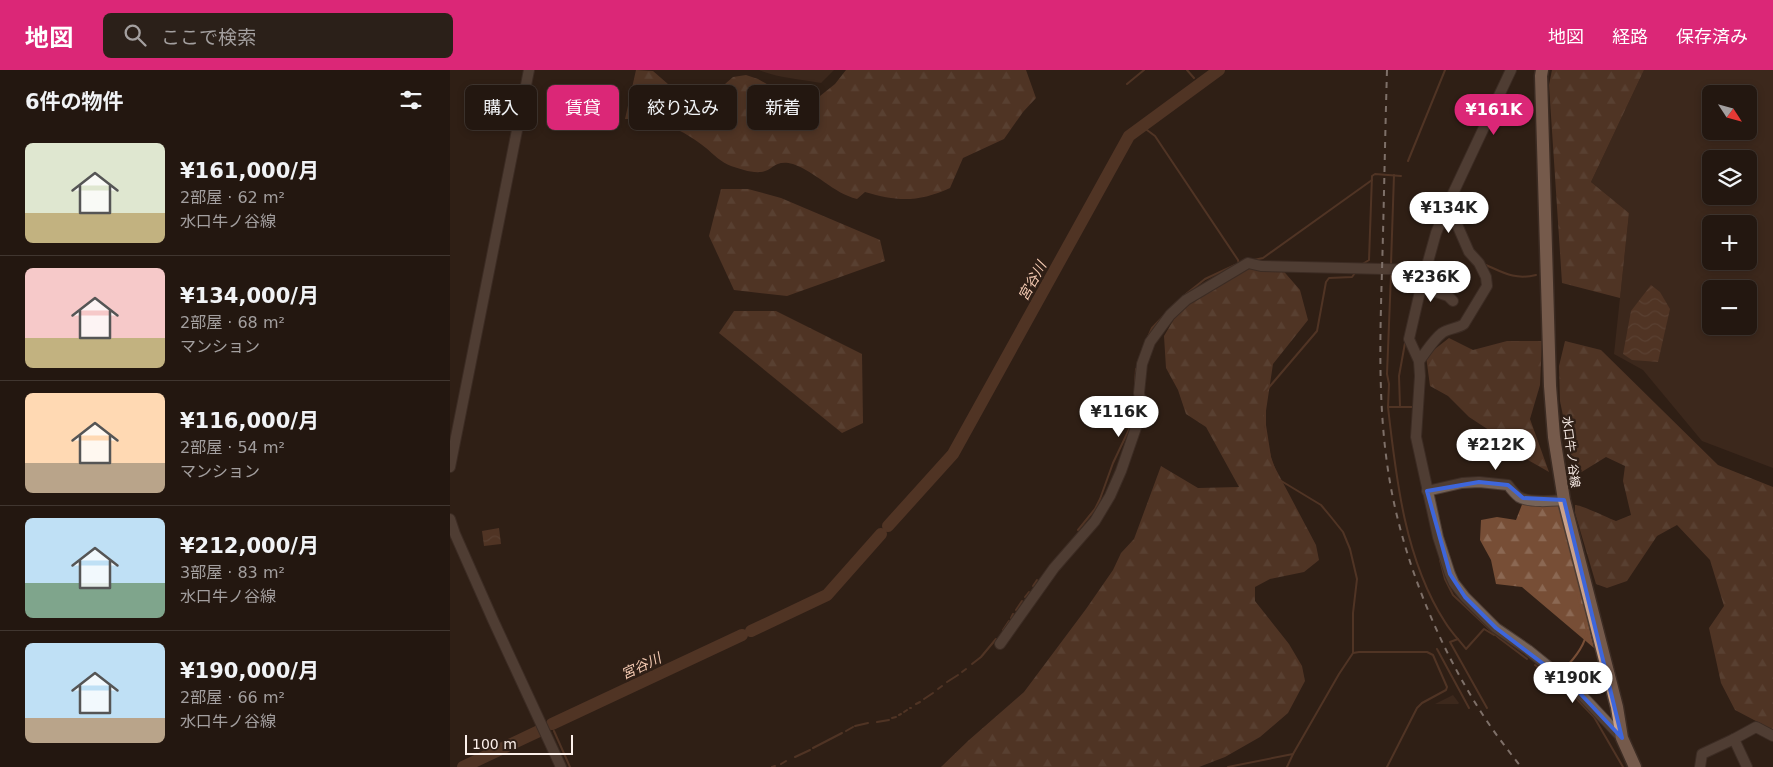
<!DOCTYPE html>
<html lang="ja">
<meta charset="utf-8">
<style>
body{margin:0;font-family:"DejaVu Sans","Noto Sans JP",sans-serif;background:#2b2019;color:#f1f3f6;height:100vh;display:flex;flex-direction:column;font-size:19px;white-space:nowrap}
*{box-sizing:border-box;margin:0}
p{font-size:16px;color:#a39f9f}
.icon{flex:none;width:28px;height:28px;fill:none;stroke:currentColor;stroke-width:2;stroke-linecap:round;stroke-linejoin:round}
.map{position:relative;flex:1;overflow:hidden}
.details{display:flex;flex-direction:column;background:#231710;width:450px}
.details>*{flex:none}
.banner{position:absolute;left:15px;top:15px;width:475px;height:45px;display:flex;gap:10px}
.needle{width:32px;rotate:126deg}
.controls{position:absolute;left:1252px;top:15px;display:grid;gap:10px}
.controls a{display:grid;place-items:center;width:55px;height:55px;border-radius:8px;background:#231710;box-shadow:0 2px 8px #0003,0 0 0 1px #403630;font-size:25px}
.scale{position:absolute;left:15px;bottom:12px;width:108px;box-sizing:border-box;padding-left:5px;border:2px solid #fcf0eb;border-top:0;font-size:14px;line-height:18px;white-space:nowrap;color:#fcf0eb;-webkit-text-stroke:4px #2f1f16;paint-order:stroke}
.price{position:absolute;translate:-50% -42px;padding:0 11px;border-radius:18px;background:#fff;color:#222;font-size:16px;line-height:32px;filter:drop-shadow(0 1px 2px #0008)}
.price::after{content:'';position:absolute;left:50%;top:30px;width:15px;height:11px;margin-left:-8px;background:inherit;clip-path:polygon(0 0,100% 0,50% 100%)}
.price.current{background:#db2777;color:#fff}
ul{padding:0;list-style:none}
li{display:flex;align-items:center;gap:15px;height:125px;padding:0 25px}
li+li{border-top:1px solid #403630}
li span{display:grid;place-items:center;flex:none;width:140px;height:100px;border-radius:8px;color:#555}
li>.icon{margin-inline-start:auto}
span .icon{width:60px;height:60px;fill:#fffc;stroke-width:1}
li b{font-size:21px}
h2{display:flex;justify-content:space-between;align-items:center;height:60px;padding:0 25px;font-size:21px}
.chip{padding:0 18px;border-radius:8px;background:#231710;box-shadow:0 2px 8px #0003,0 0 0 1px #403630;font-size:18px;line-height:45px}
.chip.current{background:#db2777;color:#fff}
header{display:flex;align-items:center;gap:30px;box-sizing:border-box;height:70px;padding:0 25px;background:#db2777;color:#fff}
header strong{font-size:24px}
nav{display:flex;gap:28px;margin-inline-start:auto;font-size:18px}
.search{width:350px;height:45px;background:#2b2019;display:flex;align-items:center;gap:12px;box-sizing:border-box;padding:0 18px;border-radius:8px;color:#a39f9f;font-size:19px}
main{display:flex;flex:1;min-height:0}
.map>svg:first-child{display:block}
.green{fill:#4c3324;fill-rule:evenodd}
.forest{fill:url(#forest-firs)}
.water{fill:url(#water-waves)}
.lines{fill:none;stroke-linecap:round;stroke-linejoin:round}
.stream{stroke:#784e36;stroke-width:2}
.river{stroke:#784e36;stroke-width:12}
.minor-casing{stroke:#4c3c34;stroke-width:12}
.major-casing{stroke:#4c3c34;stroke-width:15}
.minor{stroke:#766358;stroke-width:10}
.major{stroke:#caa28c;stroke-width:12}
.rail{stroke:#ded2cc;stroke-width:2;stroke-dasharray:6 6;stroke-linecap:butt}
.marked{fill:none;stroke:#3e66db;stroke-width:4;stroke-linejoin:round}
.labels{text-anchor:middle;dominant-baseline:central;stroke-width:5;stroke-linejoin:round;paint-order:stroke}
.street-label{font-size:12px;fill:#fcf0eb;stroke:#2f1f16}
.water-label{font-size:14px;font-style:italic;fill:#f6cbb3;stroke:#2f1f16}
</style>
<header>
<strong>地図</strong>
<div class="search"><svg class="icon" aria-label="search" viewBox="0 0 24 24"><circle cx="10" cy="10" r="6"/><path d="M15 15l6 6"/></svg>ここで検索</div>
<nav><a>地図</a><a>経路</a><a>保存済み</a></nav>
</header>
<main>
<section class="details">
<h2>6件の物件<svg class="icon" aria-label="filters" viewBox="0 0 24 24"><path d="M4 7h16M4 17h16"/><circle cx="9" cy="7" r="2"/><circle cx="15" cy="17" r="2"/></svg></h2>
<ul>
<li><span style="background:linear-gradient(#dfe7d0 70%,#c2b280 0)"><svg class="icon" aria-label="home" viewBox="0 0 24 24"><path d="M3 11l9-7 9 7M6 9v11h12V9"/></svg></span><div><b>¥161,000/月</b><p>2部屋 · 62 m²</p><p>水口牛ノ谷線</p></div></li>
<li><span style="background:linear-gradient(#f6c9c9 70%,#c2b280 0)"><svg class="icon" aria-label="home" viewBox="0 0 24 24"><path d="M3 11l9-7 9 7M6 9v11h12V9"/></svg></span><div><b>¥134,000/月</b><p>2部屋 · 68 m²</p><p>マンション</p></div></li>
<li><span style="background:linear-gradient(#ffd9b3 70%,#b9a48a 0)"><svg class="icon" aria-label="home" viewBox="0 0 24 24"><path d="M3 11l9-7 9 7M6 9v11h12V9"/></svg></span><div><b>¥116,000/月</b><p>2部屋 · 54 m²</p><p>マンション</p></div></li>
<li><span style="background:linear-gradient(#bfe0f5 65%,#7fa58c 0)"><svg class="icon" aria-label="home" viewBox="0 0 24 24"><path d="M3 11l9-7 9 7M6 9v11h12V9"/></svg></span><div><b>¥212,000/月</b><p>3部屋 · 83 m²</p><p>水口牛ノ谷線</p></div></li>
<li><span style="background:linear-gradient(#bfe0f5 75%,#b9a48a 0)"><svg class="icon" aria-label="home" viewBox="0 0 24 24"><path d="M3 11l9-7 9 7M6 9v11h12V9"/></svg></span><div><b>¥190,000/月</b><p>2部屋 · 66 m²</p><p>水口牛ノ谷線</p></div></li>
</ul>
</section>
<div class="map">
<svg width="1323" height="697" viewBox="0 0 1323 697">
<defs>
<pattern id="forest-firs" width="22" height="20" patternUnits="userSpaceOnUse" patternTransform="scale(1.25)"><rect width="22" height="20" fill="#774e36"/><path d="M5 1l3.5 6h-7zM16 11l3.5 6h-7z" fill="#8b6853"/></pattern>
<pattern id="water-waves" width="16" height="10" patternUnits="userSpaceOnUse" patternTransform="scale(1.25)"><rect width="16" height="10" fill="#784e36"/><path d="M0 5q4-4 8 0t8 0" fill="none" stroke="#8c6853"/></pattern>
</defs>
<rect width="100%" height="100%" fill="#2f1f16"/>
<!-- green -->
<g class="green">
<path d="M309 0H384L371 13C350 9 328 8 309 0Z"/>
<path d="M1194 0H1323V398L1252 371 1193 300 1164 284 1179 143 1141 112ZM1261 24H1299V61H1261ZM1261 89H1299V126H1261ZM1261 154H1299V191H1261ZM1261 219H1299V256H1261Z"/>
<polygon points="1003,625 1009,633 1008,634 985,634"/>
</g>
<!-- forest -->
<g class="forest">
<path d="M186 0 203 1 226 21 265 25 275 14 283 7 296 5 308 9 322 17 329 16 349 26 365 30 385 14 396 0H576L586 28 573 42 554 69 513 88 500 118C469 132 448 132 415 122L407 129C383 123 366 102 343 94 324 89 323 101 311 102 301 103 290 99 281 96 272 93 263 84 256 78 231 58 207 48 175 49Z"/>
<polygon points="1102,0 1194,0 1141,112 1179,143 1170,228 1112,213 1099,15"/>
<polygon points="271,119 298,119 331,128 430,170 435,191 337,226 284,220 259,166"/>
<polygon points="830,197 850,220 858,250 823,294 814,354 822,392 866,475 869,490 854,502 820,509 805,517 805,531 839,574 852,596 855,611 838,643 810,667 775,687 749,697 491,697 519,670 574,622 636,539 663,500 671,483 684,469 711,396 748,418 789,417 756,357 736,344 728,320 716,298 714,266 730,239 798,198"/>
<polygon points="284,241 326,241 412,284 413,353 392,363 269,263"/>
<polygon points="999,268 1023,280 1057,271 1092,271 1090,315 1080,349 1099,402 1062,381 1045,364 1019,347 998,326 980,316 976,286"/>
<path d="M1115 271 1151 280 1268 395 1323 417V660L1285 640 1271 613 1259 558 1274 536 1260 490 1227 455 1207 466 1177 511 1157 518 1146 514 1125 443V435C1132 435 1158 448 1166 451L1181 445 1173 411 1175 396 1156 387 1130 403 1123 395 1110 331 1109 296Z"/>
<polygon points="1073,432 1110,432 1144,578 1072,517 1046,514 1041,490 1030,470 1031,450 1047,447 1066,450"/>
</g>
<!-- water -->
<g class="water">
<polygon points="1201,215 1210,222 1220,239 1208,292 1182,290 1173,284 1181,241"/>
<polygon points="49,458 51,474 34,476 32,461"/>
</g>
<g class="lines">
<!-- stream -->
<g class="stream">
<polyline points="737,0 744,8"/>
<polyline points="677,14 694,0"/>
<polyline points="693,57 705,66 788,190 789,194"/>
<polyline points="958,91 995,0"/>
<polyline points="804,190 813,188 922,110"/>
<polyline points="941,194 944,105"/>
<polyline points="911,195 919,190 922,106 925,104 951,106"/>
<path d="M1036 195C1054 203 1065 210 1086 205"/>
<polyline points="941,204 937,304 939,314 938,337 963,337"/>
<polyline points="941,205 961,205"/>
<polyline points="736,224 755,209 785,195"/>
<polyline points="698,267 702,258 727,232"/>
<polyline points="685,314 686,299"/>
<path d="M938 337C946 408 955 490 995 552 1001 562 1009 570 1016 579L1034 559 1044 565"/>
<polyline points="950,337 949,306 955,273"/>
<polyline points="628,460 645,439 650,429 663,393 683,351 685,329"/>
<polyline points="990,490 995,509 1003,525 1049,568 1077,589"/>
<polyline points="583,516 587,510"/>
<polyline points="575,527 579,522"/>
<polyline points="566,540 572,531"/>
<polyline points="561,548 563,544"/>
<polyline points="553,560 559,551"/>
<polyline points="1008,569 1000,572 1037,638"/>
<polyline points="987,579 1019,638"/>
<polyline points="903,583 909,582 977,582 983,585 997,617 996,620 972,633 967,638 937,697"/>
<polyline points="522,594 531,587 546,569"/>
<polyline points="1085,595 1121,623 1144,647 1173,697"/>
<path d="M1110 600 1114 599C1125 588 1135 576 1137 561L1128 525"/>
<polyline points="512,602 516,599"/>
<polyline points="497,612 508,605"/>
<polyline points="488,619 492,616"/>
<polyline points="474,629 483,623"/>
<polyline points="466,634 470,632"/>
<polyline points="460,638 461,638"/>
<polyline points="454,642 457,640"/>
<polyline points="449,645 451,644"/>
<polyline points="442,648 446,647"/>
<polyline points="427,652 439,650"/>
<polyline points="405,656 418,653"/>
<polyline points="104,661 120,697"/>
<polyline points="396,661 403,657"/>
<polyline points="363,678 392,663"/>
<polyline points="345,687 360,680"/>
<polyline points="331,694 336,691"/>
<polyline points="322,697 325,696"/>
<polyline points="778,697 843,684"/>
<polyline points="837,697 843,684 889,604 903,583 903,543 907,509 900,479 893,462 881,447 871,435 828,409 820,387 815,355 815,322 867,261 876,212 879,208 902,207 905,203"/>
</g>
<!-- river -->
<g class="river">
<polyline points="438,456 503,384 679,66 769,0"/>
<polyline points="301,561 377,525 431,464"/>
<polyline points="102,654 292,565"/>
<polyline points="13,697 89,661"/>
</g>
<!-- minor casing -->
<g class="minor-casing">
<g id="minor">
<polyline points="1061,0 998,134 986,163 971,217 959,269 969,291 970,306 966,367 988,467 1000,504 1004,513 1015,527 1046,558 1078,580 1125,618 1172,668"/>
<polyline points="971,217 998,226 1003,231"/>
<path d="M969 291C976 282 983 270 992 263 999 258 1007 259 1014 254L1037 216 1036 207 1029 193 1019 182 998 134"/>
<polyline points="0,397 79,0"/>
<path d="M977 421 1012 413 1029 412 1058 415C1061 419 1065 424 1069 427 1079 433 1102 431 1114 430"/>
<polyline points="0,449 5,464 43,550 111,697"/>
<polyline points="550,574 604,498 645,451 660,426 671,401 692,340 689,323 692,294 700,272 720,245 736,230 798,193 811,196 976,200"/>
<polyline points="1284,669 1306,657 1323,666"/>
<polyline points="1250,697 1252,684 1284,669 1297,697"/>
</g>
</g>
<!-- major casing -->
<g class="major-casing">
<polyline id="major" points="1092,0 1091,6 1100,316 1104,367 1114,430 1167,637 1172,668 1185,697"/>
</g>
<!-- minor -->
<use href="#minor" class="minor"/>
<!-- major -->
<use href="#major" class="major"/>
<!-- rail -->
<path class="rail" d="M937 0C935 67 934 133 932 200 930 267 928 334 938 400 950 482 986 572 1031 642 1043 661 1057 679 1071 697"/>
</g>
<!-- marked area -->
<path d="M0 0H1323V697H0ZM1029 412 1058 415 1073 428 1114 430 1172 668 1125 618 1046 558 1015 527 1000 504 977 421Z" fill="#2f1f16" fill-opacity=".55" fill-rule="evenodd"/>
<path class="marked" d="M1029 412 1058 415 1073 428 1114 430 1172 668 1125 618 1046 558 1015 527 1000 504 977 421Z"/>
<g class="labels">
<!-- street labels -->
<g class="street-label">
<text transform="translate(1121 382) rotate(83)">水口牛ノ谷線</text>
</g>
<!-- water labels -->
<g class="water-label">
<text transform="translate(582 211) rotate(-61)">宮谷川</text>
<text transform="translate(191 596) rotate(-25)">宮谷川</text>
</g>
</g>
</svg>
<div class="controls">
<a><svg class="needle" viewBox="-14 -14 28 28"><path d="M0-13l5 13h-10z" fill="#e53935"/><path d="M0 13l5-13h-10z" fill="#a39f9f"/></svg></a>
<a><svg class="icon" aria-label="layers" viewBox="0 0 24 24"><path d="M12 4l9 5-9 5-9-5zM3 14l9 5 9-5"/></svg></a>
<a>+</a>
<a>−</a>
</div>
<div class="scale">100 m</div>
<b class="price current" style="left:1044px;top:66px">¥161K</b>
<b class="price" style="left:999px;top:164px">¥134K</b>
<b class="price" style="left:981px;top:233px">¥236K</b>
<b class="price" style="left:669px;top:368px">¥116K</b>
<b class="price" style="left:1046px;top:401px">¥212K</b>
<b class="price" style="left:1123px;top:634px">¥190K</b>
<div class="banner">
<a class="chip">購入</a>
<a class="chip current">賃貸</a>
<a class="chip">絞り込み</a>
<a class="chip">新着</a>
</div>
</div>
</main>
